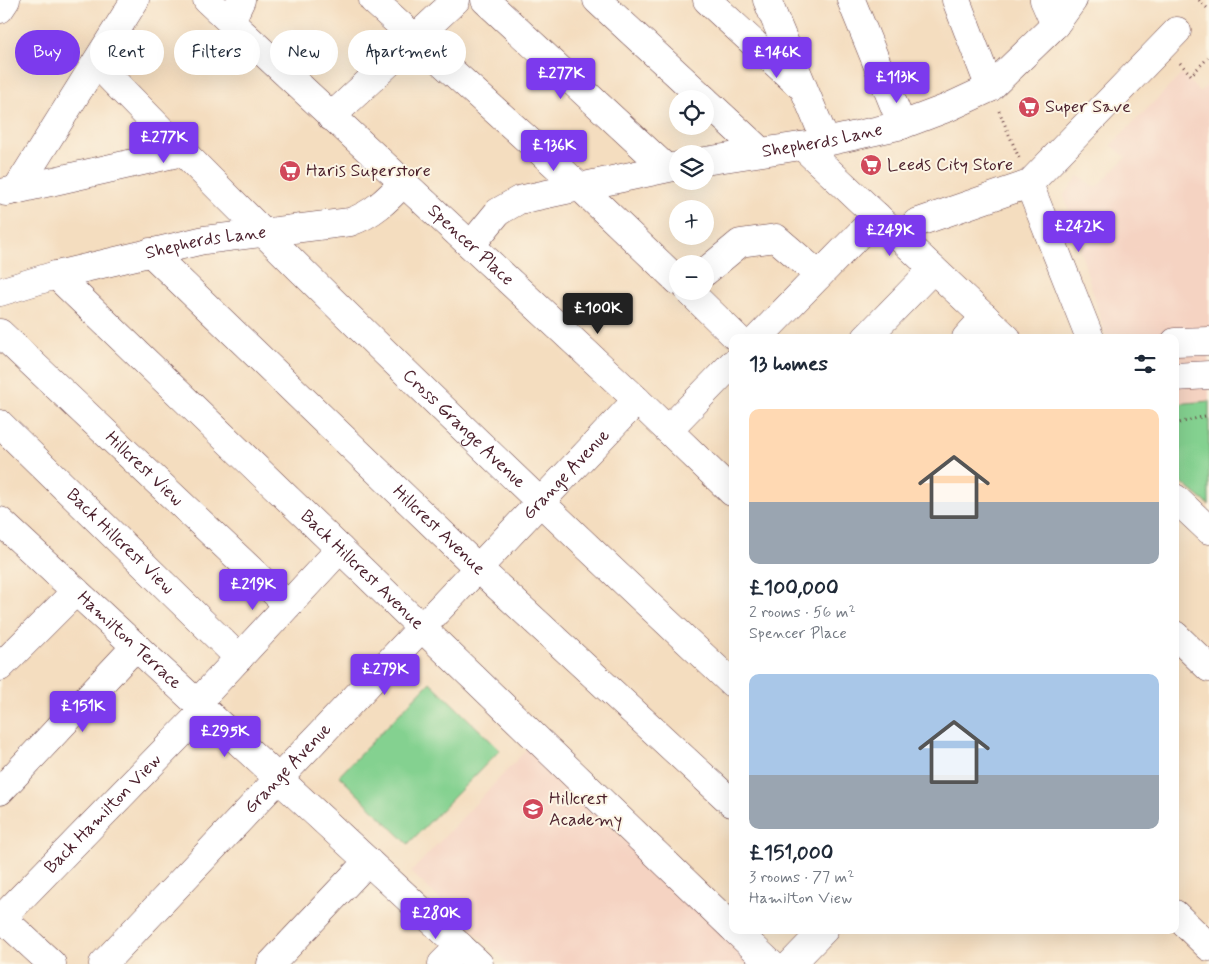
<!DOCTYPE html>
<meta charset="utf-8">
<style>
body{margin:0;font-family:Mynerve,sans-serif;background:#f2f2f3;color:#1f2937;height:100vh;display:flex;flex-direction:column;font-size:19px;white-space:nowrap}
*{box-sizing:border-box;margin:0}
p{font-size:16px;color:#747a83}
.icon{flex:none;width:28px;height:28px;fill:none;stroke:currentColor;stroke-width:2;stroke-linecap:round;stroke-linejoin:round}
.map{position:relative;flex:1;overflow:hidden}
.side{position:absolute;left:729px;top:334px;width:450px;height:600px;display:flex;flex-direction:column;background:#fff;border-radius:10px;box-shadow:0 5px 20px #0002}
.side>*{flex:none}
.top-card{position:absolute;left:15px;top:30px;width:475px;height:45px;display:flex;gap:10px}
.controls{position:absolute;left:669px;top:90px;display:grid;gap:10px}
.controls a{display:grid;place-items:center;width:45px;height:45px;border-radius:50%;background:#fff;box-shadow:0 5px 20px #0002;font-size:25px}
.price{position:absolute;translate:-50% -42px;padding:0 11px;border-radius:5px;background:#7c3aed;color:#fff;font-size:16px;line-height:32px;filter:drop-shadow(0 1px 2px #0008)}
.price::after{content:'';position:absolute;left:50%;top:30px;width:15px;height:11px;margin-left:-8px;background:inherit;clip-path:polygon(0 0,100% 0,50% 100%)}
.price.current{background:#222;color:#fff}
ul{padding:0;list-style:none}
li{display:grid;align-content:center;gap:10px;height:265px;padding:0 20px}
li span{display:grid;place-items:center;height:155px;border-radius:10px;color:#555}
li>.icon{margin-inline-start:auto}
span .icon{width:90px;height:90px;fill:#fffc;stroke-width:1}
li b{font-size:21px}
h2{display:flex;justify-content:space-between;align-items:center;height:60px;padding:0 20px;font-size:21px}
.tag{padding:0 18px;border-radius:22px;background:#fff;box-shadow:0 5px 20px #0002;font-size:18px;line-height:45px}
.tag.current{background:#7c3aed;color:#fff}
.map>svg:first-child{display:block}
.built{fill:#f5d3c2}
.green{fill:#84d190;stroke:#67785e}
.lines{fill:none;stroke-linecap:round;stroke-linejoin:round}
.minor-casing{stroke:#643c41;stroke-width:29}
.path{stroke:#643c41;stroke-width:3;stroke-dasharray:1 4;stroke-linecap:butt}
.minor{stroke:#fff;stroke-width:28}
.labels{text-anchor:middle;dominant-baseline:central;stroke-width:4;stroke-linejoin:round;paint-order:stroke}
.poi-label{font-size:18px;fill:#4a1f2b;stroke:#fcf5e5;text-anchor:start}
.street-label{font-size:18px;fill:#4a1f2b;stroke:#fcf5e5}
</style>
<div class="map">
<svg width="1209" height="964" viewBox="0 0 1209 964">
<rect width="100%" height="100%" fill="#fcf5e5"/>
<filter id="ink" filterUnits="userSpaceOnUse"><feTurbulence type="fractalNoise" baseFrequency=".02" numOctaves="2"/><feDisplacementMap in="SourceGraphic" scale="10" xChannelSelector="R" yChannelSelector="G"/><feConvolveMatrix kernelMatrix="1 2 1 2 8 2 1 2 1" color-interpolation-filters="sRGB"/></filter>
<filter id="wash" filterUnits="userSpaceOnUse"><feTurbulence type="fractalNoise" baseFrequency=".0096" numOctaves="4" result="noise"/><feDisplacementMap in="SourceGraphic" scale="20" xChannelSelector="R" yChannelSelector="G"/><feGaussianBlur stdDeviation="1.12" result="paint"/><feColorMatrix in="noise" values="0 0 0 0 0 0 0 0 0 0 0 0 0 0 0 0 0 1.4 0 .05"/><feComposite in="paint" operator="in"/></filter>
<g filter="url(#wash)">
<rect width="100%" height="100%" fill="#f4ddbf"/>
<!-- built -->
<g class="built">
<polygon points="1182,74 1200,92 1209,83 1209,401 1175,404 1175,338 1106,337 1064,195 1079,176 1096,188 1126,157 1111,145"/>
<polygon points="529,747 752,964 508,964 411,872"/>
</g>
<!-- green -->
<g class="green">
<polygon points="1209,401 1209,505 1175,477 1175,404"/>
<polygon points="430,682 500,750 408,844 339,776"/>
</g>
</g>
<g filter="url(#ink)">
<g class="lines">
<!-- minor casing -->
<g class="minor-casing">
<g id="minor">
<path id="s1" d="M207 0 637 400 732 492"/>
<polyline points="373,0 581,188 678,281"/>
<polyline points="485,0 666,168"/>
<polyline points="597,0 704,99"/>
<polyline points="707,0 798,84"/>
<polyline points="767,0 826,142"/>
<polyline points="851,0 902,125"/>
<polyline points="956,0 990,88"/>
<polyline points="1044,0 1055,25"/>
<polyline points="0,9 6,0"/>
<polyline points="231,21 241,0"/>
<path id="s2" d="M96 63C302 276 516 481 732 683"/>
<polyline points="705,100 760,151"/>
<polyline points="331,117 456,0"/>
<polyline points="802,146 1007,338"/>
<path id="s3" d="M705 161 826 142 902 125 947 108 990 88 1055 25 1073 0"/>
<polyline points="1029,184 1090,338"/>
<polyline points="16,190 135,0"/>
<polyline points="6,192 182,152"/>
<polyline points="902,239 916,223 1029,184 1177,31"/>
<polyline points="471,245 498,212 519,200 678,166"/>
<path id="s4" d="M150 252 478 568 732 803"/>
<polyline points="705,272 740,243 776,238 819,275"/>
<path id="s5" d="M56 275 732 927"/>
<polyline points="689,291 737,338"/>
<path id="s6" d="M0 292 56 275 204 240 350 222C373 214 387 200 404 182"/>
<path id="s7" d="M0 333 288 605"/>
<polyline points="758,338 877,216"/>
<polyline points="866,338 933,269"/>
<polyline points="966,338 985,317"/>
<polyline points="1175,342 1209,341"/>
<polyline points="1175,377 1209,375"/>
<path id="s8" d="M0 424 239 658"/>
<polyline points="668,430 732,364"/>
<polyline points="1175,498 1209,530"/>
<path id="s9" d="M0 521 479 964"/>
<polyline points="1175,635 1209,668"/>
<polyline points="0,667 76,591"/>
<polyline points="197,703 340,549"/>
<polyline points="0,791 136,646"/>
<polyline points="1175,914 1209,947"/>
<polyline points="0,916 52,964"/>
<path id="s10" d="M0 920 204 710"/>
<polyline points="735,930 771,964"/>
<path id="s11" d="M103 964 637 400"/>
<polyline points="271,964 368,861"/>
<polyline points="442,964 460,946"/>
<polyline points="791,964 824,930"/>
</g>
</g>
<!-- path -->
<g class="path">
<polyline points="1199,0 1209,10"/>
<polyline points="1180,63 1191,75 1209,57"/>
<polyline points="999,111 1019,158"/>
<polyline points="1175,424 1209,415"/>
</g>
<!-- minor -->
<use href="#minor" class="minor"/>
</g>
</g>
<!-- icons -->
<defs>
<g id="supermarket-disc" transform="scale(1.125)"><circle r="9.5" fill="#d1495b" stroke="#fcf5e5"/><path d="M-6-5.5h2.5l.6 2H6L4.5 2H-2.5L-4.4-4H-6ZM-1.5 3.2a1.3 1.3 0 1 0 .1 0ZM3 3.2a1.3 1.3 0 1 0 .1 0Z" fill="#fff"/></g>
<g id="school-disc" transform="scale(1.125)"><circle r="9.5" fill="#d1495b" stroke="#fcf5e5"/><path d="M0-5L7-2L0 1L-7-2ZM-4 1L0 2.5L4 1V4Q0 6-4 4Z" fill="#fff"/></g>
</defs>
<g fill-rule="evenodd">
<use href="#supermarket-disc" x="1029" y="107"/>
<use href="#supermarket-disc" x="871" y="165"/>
<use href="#supermarket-disc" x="290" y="171"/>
<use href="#school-disc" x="533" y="809"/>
</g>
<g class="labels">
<!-- poi labels -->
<g class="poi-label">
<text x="1045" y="107">Super Save</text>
<text x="887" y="165">Leeds City Store</text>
<text x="306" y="171">Haris Superstore</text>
<text x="549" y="799">Hillcrest<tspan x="549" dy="21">Academy</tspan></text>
</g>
<!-- street labels -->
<g class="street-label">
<text stroke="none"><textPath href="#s3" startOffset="119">Shepherds Lane</textPath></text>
<text stroke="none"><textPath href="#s6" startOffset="212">Shepherds Lane</textPath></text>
<text stroke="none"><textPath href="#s1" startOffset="360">Spencer Place</textPath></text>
<text stroke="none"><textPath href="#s2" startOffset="519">Cross Grange Avenue</textPath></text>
<text stroke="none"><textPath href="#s7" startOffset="198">Hillcrest View</textPath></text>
<text stroke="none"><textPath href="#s11" startOffset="674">Grange Avenue</textPath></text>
<text stroke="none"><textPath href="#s4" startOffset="401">Hillcrest Avenue</textPath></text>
<text stroke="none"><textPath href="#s8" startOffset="168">Back Hillcrest View</textPath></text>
<text stroke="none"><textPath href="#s5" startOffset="425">Back Hillcrest Avenue</textPath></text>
<text stroke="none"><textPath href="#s9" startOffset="176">Hamilton Terrace</textPath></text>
<text stroke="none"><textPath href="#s11" startOffset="269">Grange Avenue</textPath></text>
<text stroke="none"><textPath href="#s10" startOffset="148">Back Hamilton View</textPath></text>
</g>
</g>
</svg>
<div class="controls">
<a><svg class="icon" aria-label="locate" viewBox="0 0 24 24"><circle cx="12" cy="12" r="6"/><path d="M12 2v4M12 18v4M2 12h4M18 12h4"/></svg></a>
<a><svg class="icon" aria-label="layers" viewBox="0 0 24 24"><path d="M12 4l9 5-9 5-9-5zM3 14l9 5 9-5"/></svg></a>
<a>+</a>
<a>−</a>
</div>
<b class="price" style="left:777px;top:79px">£146K</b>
<b class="price" style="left:561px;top:100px">£277K</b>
<b class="price" style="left:897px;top:104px">£113K</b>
<b class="price" style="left:164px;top:164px">£277K</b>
<b class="price" style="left:554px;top:172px">£136K</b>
<b class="price" style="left:1079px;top:253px">£242K</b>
<b class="price" style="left:890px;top:257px">£249K</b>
<b class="price current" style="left:598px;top:335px">£100K</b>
<b class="price" style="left:253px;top:611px">£219K</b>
<b class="price" style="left:385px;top:696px">£279K</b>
<b class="price" style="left:83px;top:733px">£151K</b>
<b class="price" style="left:225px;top:758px">£295K</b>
<b class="price" style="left:436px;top:940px">£280K</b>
<div class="top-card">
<a class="tag current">Buy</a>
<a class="tag">Rent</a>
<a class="tag">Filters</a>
<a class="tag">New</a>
<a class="tag">Apartment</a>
</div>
<section class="side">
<h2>13 homes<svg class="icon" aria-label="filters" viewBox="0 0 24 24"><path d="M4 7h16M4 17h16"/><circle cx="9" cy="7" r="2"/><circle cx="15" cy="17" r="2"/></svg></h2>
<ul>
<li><span style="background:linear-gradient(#ffd9b3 60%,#9aa5b1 0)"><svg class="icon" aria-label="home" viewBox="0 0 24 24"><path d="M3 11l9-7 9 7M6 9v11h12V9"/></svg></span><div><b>£100,000</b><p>2 rooms · 56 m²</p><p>Spencer Place</p></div></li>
<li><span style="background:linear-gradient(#a9c7e8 65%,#9aa5b1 0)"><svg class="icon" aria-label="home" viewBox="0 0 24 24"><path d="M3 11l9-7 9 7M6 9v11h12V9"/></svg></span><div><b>£151,000</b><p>3 rooms · 77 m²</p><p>Hamilton View</p></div></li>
</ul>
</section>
</div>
